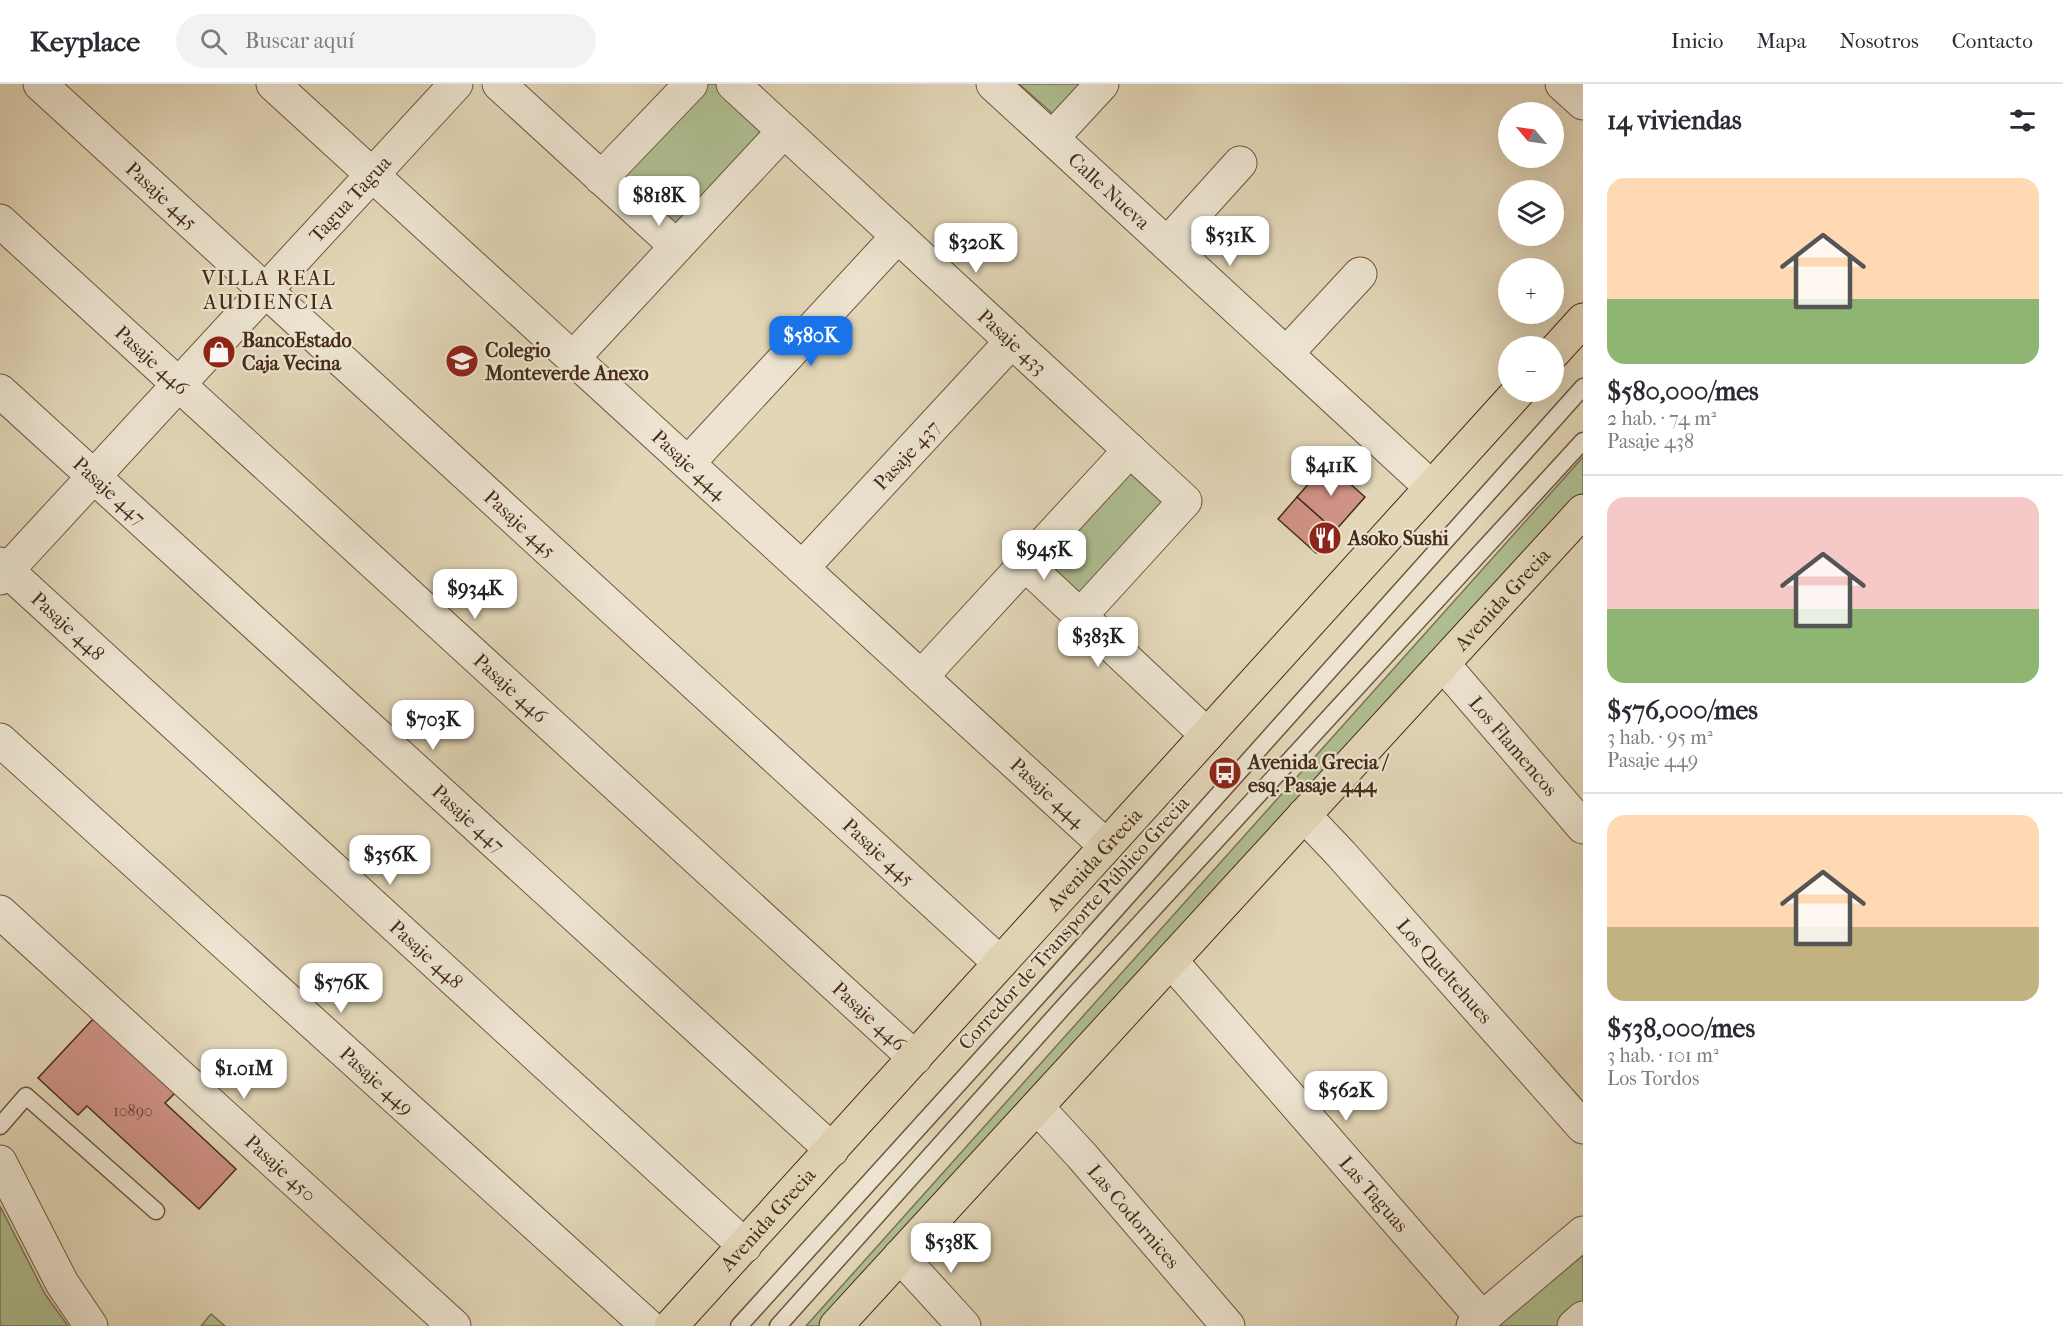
<!DOCTYPE html>
<html lang="es">
<meta charset="utf-8">
<style>
body{margin:0;font-family:"IM FELL French Canon",serif;background:#f2f2f3;color:#2b2b33;height:100vh;display:flex;flex-direction:column;font-size:22px;white-space:nowrap}
*{box-sizing:border-box;margin:0}
p{font-size:20px;color:#7c7c81}
.icon{flex:none;width:33px;height:33px;fill:none;stroke:currentColor;stroke-width:2;stroke-linecap:round;stroke-linejoin:round}
.map{position:relative;flex:1;overflow:hidden}
.side{display:flex;flex-direction:column;background:#fff;width:480px}
.side>*{flex:none}
.needle{width:39px;rotate:299deg}
.fabs{position:absolute;left:1498px;top:18px;display:grid;gap:12px}
.fabs a{display:grid;place-items:center;width:66px;height:66px;border-radius:50%;background:#fff;box-shadow:0 6px 24px #0002;font-size:30px}
.price{position:absolute;translate:-50% -51px;padding:0 14px;border-radius:12px;background:#fff;color:#222;font-size:20px;line-height:39px;filter:drop-shadow(0 2px 3px #0008)}
.price::after{content:'';position:absolute;left:50%;top:36px;width:18px;height:14px;margin-left:-9px;background:inherit;clip-path:polygon(0 0,100% 0,50% 100%)}
.price.on{background:#1a73e8;color:#fff}
ul{padding:0;list-style:none}
li{display:grid;align-content:center;gap:12px;height:318px;padding:0 24px}
li+li{border-top:2px solid #e1e1e2}
li span{display:grid;place-items:center;height:186px;border-radius:18px;color:#555}
li>.icon{margin-inline-start:auto}
span .icon{width:108px;height:108px;fill:#fffc;stroke-width:1}
li b{font-size:26px}
h2{display:flex;justify-content:space-between;align-items:center;height:72px;padding:0 24px;font-size:26px}
header{display:flex;align-items:center;gap:36px;box-sizing:border-box;height:84px;padding:0 30px;background:#fff;border-bottom:2px solid #e1e1e2}
header strong{font-size:28px}
nav{display:flex;gap:33px;margin-inline-start:auto;font-size:21px}
.search{width:420px;height:54px;background:#f2f2f3;display:flex;align-items:center;gap:15px;box-sizing:border-box;padding:0 21px;border-radius:33px;color:#7c7c81;font-size:22px}
main{display:flex;flex:1;min-height:0}
.map>svg:first-child{display:block}
.green{fill:#afbe91;stroke:#7b7455;stroke-width:1.5}
.building{fill:#cf9286;stroke:#472b19;stroke-width:1.5}
.lines{fill:none;stroke-linecap:round;stroke-linejoin:round}
.service-casing{stroke:#6e5640;stroke-width:19}
.minor-casing{stroke:#6e5640;stroke-width:35}
.tertiary-casing{stroke:#6e5640;stroke-width:35}
.primary-casing{stroke:#472b19;stroke-width:35}
.service{stroke:#ece4d0;stroke-width:16}
.minor{stroke:#ece4d0;stroke-width:33}
.tertiary{stroke:#ece4d0;stroke-width:33}
.primary{stroke:#e2d6b7;stroke-width:33}
.labels{text-anchor:middle;dominant-baseline:central;stroke-width:4.5;stroke-linejoin:round;paint-order:stroke}
.number-label{font-size:16px;fill:#694534}
.street-label{font-size:20px;fill:#472b19;stroke:#ece4d0}
.poi-label{font-size:20px;font-weight:bold;fill:#472b19;stroke:#ece4d0;text-anchor:start}
.neighbourhood-label{font-size:21px;letter-spacing:1.5px;fill:#472b19;stroke:#ece4d0}
</style>
<header>
<strong>Keyplace</strong>
<div class="search"><svg class="icon" aria-label="search" viewBox="0 0 24 24"><circle cx="10" cy="10" r="6"/><path d="M15 15l6 6"/></svg>Buscar aquí</div>
<nav><a>Inicio</a><a>Mapa</a><a>Nosotros</a><a>Contacto</a></nav>
</header>
<main>
<div class="map">
<svg width="1583" height="1242" viewBox="0 0 1583 1242">
<rect width="100%" height="100%" fill="#e2d6b7"/>
<filter id="stains"><feTurbulence type="fractalNoise" baseFrequency=".00333" numOctaves="4"/><feColorMatrix values="0 0 0 0 .2 0 0 0 0 .09 0 0 0 0 .02 0 0 0 .5 -.17"/></filter>
<radialGradient id="worn" r=".72"><stop offset=".6" stop-color="#630" stop-opacity="0"/><stop offset="1" stop-color="#630" stop-opacity=".3"/></radialGradient>
<!-- green -->
<g class="green">
<polygon points="704,0 717,0 768,49 677,145 619,89"/>
<polygon points="1019,0 1089,0 1061,37"/>
<polygon points="1583,373 1583,409 1555,445 828,1242 806,1242"/>
<polygon points="1131,378 1176,420 1081,521 1036,480"/>
<polygon points="0,1122 45,1210 68,1242 0,1242"/>
<polygon points="1583,1154 1583,1228 1566,1242 1480,1242"/>
<polygon points="211,1230 225,1242 201,1242"/>
</g>
<!-- building -->
<g class="building">
<polygon points="1327,379 1365,413 1335,447 1297,413"/>
<polygon points="1297,413 1335,447 1316,469 1278,435"/>
<polygon points="94,934 175,1009 165,1019 236,1085 199,1125 87,1022 78,1031 38,994"/>
</g>
<g class="lines">
<!-- service casing -->
<g class="service-casing">
<g id="service">
<polyline points="0,1042 26,1012 156,1127"/>
<polyline points="739,1242 1048,901 1583,303"/>
<polyline points="778,1242 1066,920 1583,357"/>
</g>
</g>
<!-- minor casing -->
<g class="minor-casing">
<g id="minor">
<path id="s1" d="M40 0 1000 879"/>
<path id="s2" d="M273 0 1106 762"/>
<polyline points="499,0 676,162"/>
<path id="s3" d="M733 0 1185 417 1080 532"/>
<path id="s4" d="M993 0 1431 403"/>
<polyline points="1562,0 1583,19"/>
<polyline points="1052,54 1102,0"/>
<polyline points="601,94 691,0"/>
<path id="s5" d="M0 137 915 974"/>
<polyline points="1167,160 1240,79"/>
<polyline points="1286,270 1360,190"/>
<polyline points="573,274 784,47"/>
<path id="s6" d="M0 307 832 1066"/>
<polyline points="688,379 898,152"/>
<path id="s7" d="M0 480 745 1162"/>
<polyline points="1025,480 1207,651"/>
<path id="s8" d="M802 484 1012 257"/>
<path id="s9" d="M0 494 456 0"/>
<path id="s10" d="M1443 580 1583 743"/>
<polyline points="921,593 1130,366"/>
<path id="s11" d="M0 656 648 1242"/>
<path id="s12" d="M1304 731 1341 770 1583 1043"/>
<path id="s13" d="M0 828 454 1242"/>
<path id="s14" d="M1171 877 1482 1234"/>
<path id="s15" d="M1037 1023 1082 1072 1228 1242"/>
<polyline points="900,1172 964,1242"/>
<polyline points="1473,1242 1583,1149"/>
<polyline points="1574,1242 1583,1234"/>
</g>
</g>
<!-- tertiary casing -->
<g class="tertiary-casing">
<polyline id="tertiary" points="0,1078 62,1199 91,1242"/>
</g>
<!-- primary casing -->
<g class="primary-casing">
<g id="primary">
<polyline points="1554,268 1583,236"/>
<path id="s16" d="M671 1242 1518 308"/>
<path id="s17" d="M836 1242 1583 427"/>
</g>
</g>
<!-- service -->
<use href="#service" class="service"/>
<!-- minor -->
<use href="#minor" class="minor"/>
<!-- tertiary -->
<use href="#tertiary" class="tertiary"/>
<!-- primary -->
<use href="#primary" class="primary"/>
</g>
<!-- icons -->
<defs>
<g id="shop-disc" transform="scale(1.725)"><circle r="9.5" fill="#8f2418" stroke="#ece4d0"/><path d="M-5-2.5h2.3a2.7 3.5 0 0 1 5.4 0H5L5.5 6h-11ZM-1.5-2.5h3a1.5 2.3 0 0 0-3 0Z" fill="#fff"/></g>
<g id="school-disc" transform="scale(1.725)"><circle r="9.5" fill="#8f2418" stroke="#ece4d0"/><path d="M0-5L7-2L0 1L-7-2ZM-4 1L0 2.5L4 1V4Q0 6-4 4Z" fill="#fff"/></g>
<g id="restaurant-disc" transform="scale(1.725)"><circle r="9.5" fill="#8f2418" stroke="#ece4d0"/><path d="M-5-6h1v4h1v-4h1v4h1v-4h1v5L-1.5 .5V6h-2V.5L-5-1ZM5-6V6H3V1.5H1.5Q1.5-4 5-6Z" fill="#fff"/></g>
<g id="bus-disc" transform="scale(1.725)"><circle r="9.5" fill="#8f2418" stroke="#ece4d0"/><path d="M-5-6H5V4H4V6H2V4H-2V6H-4V4H-5ZM-3.5-4V0h7V-4ZM-3.5 1.2v1.5H-2V1.2ZM2 1.2v1.5H3.5V1.2Z" fill="#fff"/></g>
</defs>
<g fill-rule="evenodd">
<use href="#shop-disc" x="219" y="268"/>
<use href="#school-disc" x="462" y="277"/>
<use href="#restaurant-disc" x="1325" y="454"/>
<use href="#bus-disc" x="1225" y="689"/>
</g>
<g class="labels">
<!-- number labels -->
<g class="number-label">
<text x="133" y="1026">10890</text>
</g>
<!-- street labels -->
<g class="street-label">
<text stroke="none"><textPath href="#s4" startOffset="158">Calle Nueva</textPath></text>
<text stroke="none"><textPath href="#s1" startOffset="165">Pasaje 445</textPath></text>
<text stroke="none"><textPath href="#s9" startOffset="516">Tagua Tagua</textPath></text>
<text stroke="none"><textPath href="#s3" startOffset="380">Pasaje 433</textPath></text>
<text stroke="none"><textPath href="#s5" startOffset="206">Pasaje 446</textPath></text>
<text stroke="none"><textPath href="#s8" startOffset="154">Pasaje 437</textPath></text>
<text stroke="none"><textPath href="#s2" startOffset="564">Pasaje 444</textPath></text>
<text stroke="none"><textPath href="#s6" startOffset="148">Pasaje 447</textPath></text>
<text stroke="none"><textPath href="#s1" startOffset="651">Pasaje 445</textPath></text>
<text stroke="none"><textPath href="#s17" startOffset="986">Avenida Grecia</textPath></text>
<text stroke="none"><textPath href="#s7" startOffset="92">Pasaje 448</textPath></text>
<text stroke="none"><textPath href="#s5" startOffset="692">Pasaje 446</textPath></text>
<text stroke="none"><textPath href="#s10" startOffset="108">Los Flamencos</textPath></text>
<text stroke="none"><textPath href="#s2" startOffset="1050">Pasaje 444</textPath></text>
<text stroke="none"><textPath href="#s6" startOffset="634">Pasaje 447</textPath></text>
<text stroke="none"><textPath href="#s1" startOffset="1137">Pasaje 445</textPath></text>
<text stroke="none"><textPath href="#s16" startOffset="630">Avenida Grecia</textPath></text>
<text transform="translate(1074 839) rotate(-48)">Corredor de Transporte Público Grecia</text>
<text stroke="none"><textPath href="#s7" startOffset="578">Pasaje 448</textPath></text>
<text stroke="none"><textPath href="#s12" startOffset="210">Los Queltehues</textPath></text>
<text stroke="none"><textPath href="#s5" startOffset="1178">Pasaje 446</textPath></text>
<text stroke="none"><textPath href="#s11" startOffset="508">Pasaje 449</textPath></text>
<text stroke="none"><textPath href="#s13" startOffset="380">Pasaje 450</textPath></text>
<text stroke="none"><textPath href="#s14" startOffset="309">Las Taguas</textPath></text>
<text stroke="none"><textPath href="#s15" startOffset="146">Las Codornices</textPath></text>
<text stroke="none"><textPath href="#s16" startOffset="144">Avenida Grecia</textPath></text>
</g>
<!-- poi labels -->
<g class="poi-label">
<text x="242" y="256">BancoEstado<tspan x="242" dy="23">Caja Vecina</tspan></text>
<text x="485" y="266">Colegio<tspan x="485" dy="23">Monteverde Anexo</tspan></text>
<text x="1348" y="454">Asoko Sushi</text>
<text x="1248" y="678">Avenida Grecia /<tspan x="1248" dy="23">esq. Pasaje 444</tspan></text>
</g>
<!-- neighbourhood labels -->
<g class="neighbourhood-label">
<text x="269" y="194">VILLA REAL<tspan x="269" dy="24">AUDIENCIA</tspan></text>
</g>
</g>
<rect width="100%" height="100%" filter="url(#stains)"/>
<rect width="100%" height="100%" fill="url(#worn)"/>
</svg>
<div class="fabs">
<a><svg class="needle" viewBox="-14 -14 28 28"><path d="M0-13l5 13h-10z" fill="#e53935"/><path d="M0 13l5-13h-10z" fill="#7c7c81"/></svg></a>
<a><svg class="icon" aria-label="layers" viewBox="0 0 24 24"><path d="M12 4l9 5-9 5-9-5zM3 14l9 5 9-5"/></svg></a>
<a>+</a>
<a>−</a>
</div>
<b class="price" style="left:659px;top:143px">$818K</b>
<b class="price" style="left:1230px;top:183px">$531K</b>
<b class="price" style="left:976px;top:190px">$320K</b>
<b class="price on" style="left:811px;top:283px">$580K</b>
<b class="price" style="left:1331px;top:413px">$411K</b>
<b class="price" style="left:1044px;top:497px">$945K</b>
<b class="price" style="left:475px;top:536px">$934K</b>
<b class="price" style="left:1098px;top:584px">$383K</b>
<b class="price" style="left:433px;top:667px">$703K</b>
<b class="price" style="left:390px;top:802px">$356K</b>
<b class="price" style="left:341px;top:930px">$576K</b>
<b class="price" style="left:244px;top:1016px">$1.01M</b>
<b class="price" style="left:1346px;top:1038px">$562K</b>
<b class="price" style="left:951px;top:1190px">$538K</b>
</div>
<section class="side">
<h2>14 viviendas<svg class="icon" aria-label="filters" viewBox="0 0 24 24"><path d="M4 7h16M4 17h16"/><circle cx="9" cy="7" r="2"/><circle cx="15" cy="17" r="2"/></svg></h2>
<ul>
<li><span style="background:linear-gradient(#ffd9b3 65%,#8fb573 0)"><svg class="icon" aria-label="home" viewBox="0 0 24 24"><path d="M3 11l9-7 9 7M6 9v11h12V9"/></svg></span><div><b>$580,000/mes</b><p>2 hab. · 74 m²</p><p>Pasaje 438</p></div></li>
<li><span style="background:linear-gradient(#f6c9c9 60%,#8fb573 0)"><svg class="icon" aria-label="home" viewBox="0 0 24 24"><path d="M3 11l9-7 9 7M6 9v11h12V9"/></svg></span><div><b>$576,000/mes</b><p>3 hab. · 95 m²</p><p>Pasaje 449</p></div></li>
<li><span style="background:linear-gradient(#ffd9b3 60%,#c2b280 0)"><svg class="icon" aria-label="home" viewBox="0 0 24 24"><path d="M3 11l9-7 9 7M6 9v11h12V9"/></svg></span><div><b>$538,000/mes</b><p>3 hab. · 101 m²</p><p>Los Tordos</p></div></li>
</ul>
</section>
</main>
